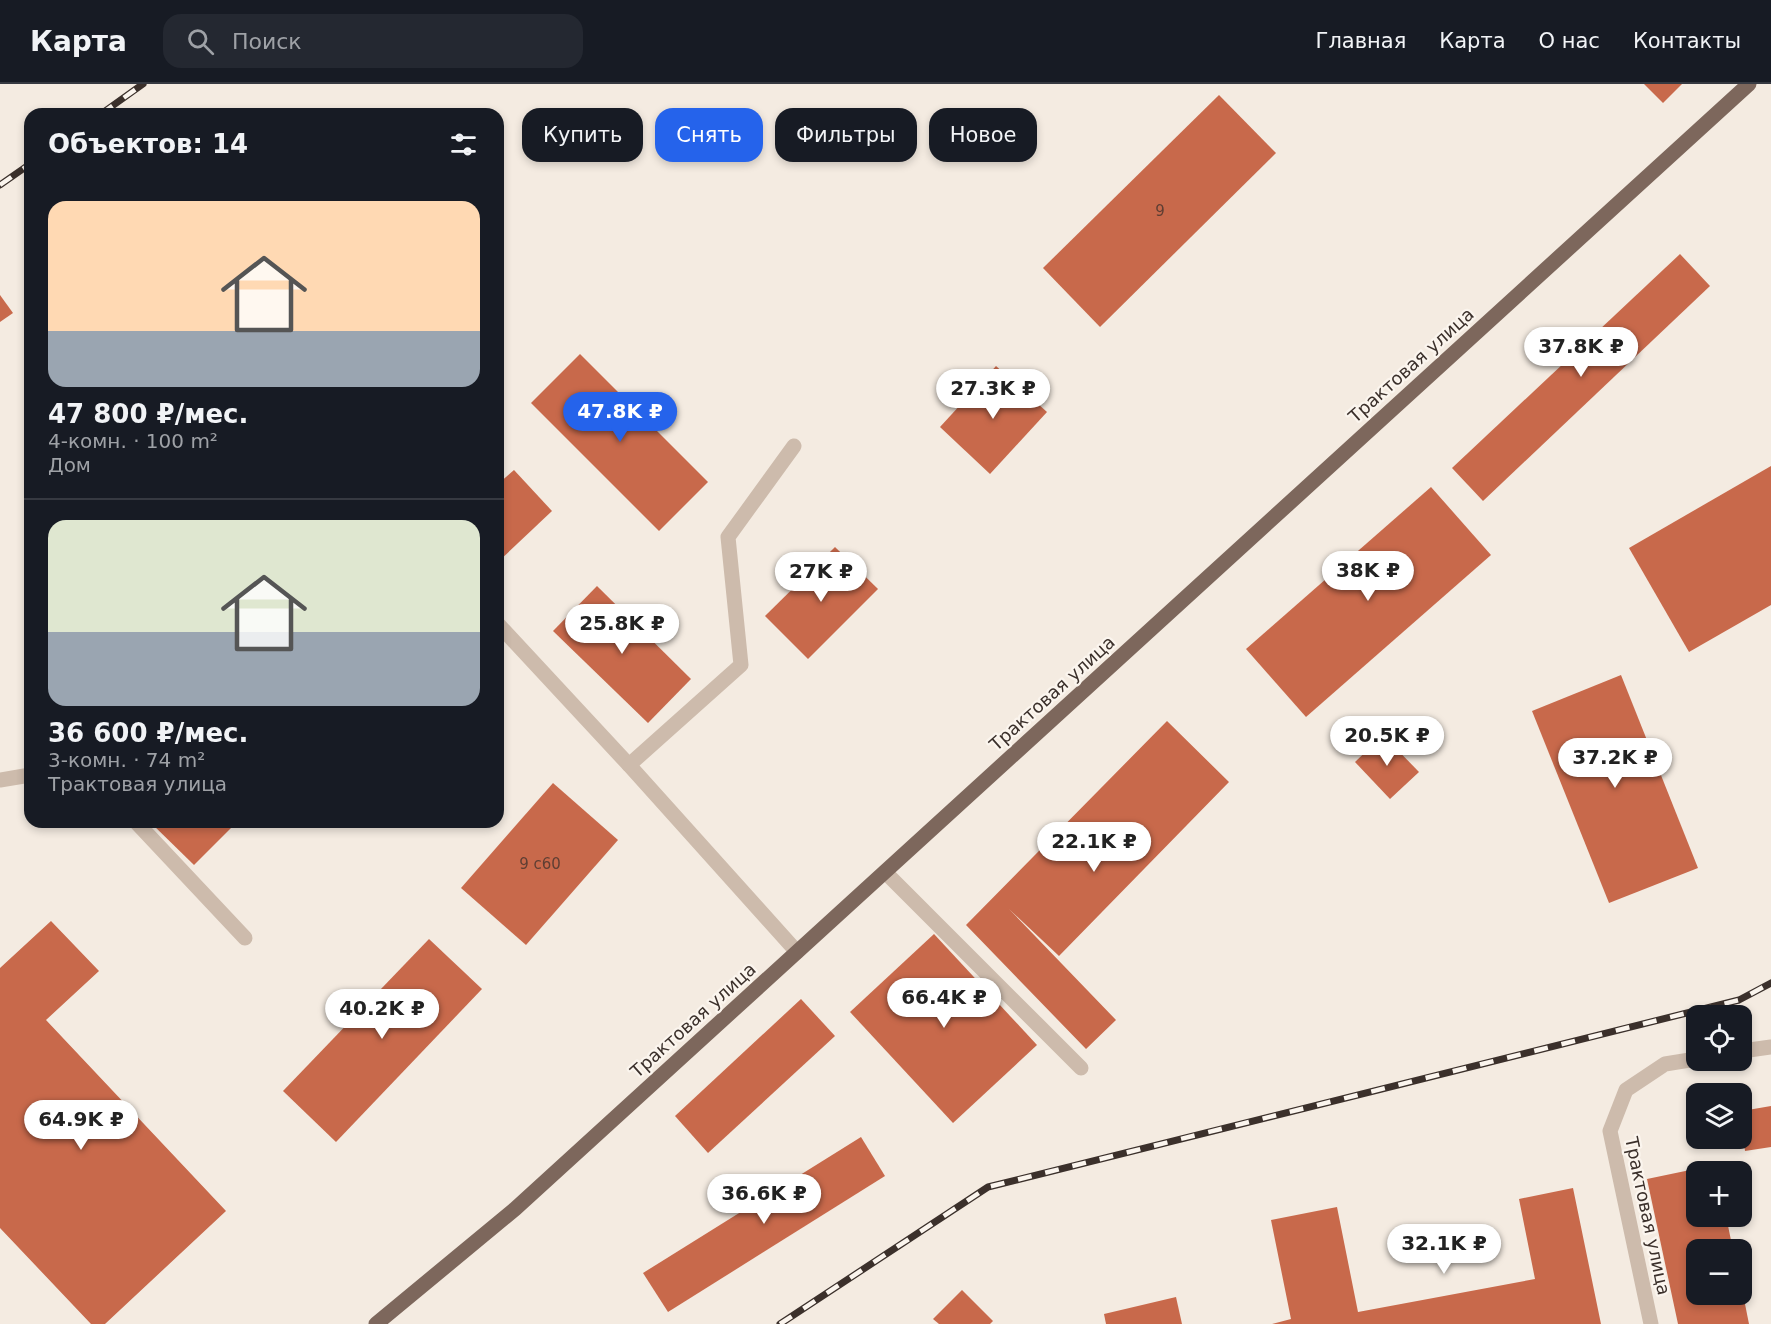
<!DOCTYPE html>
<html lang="ru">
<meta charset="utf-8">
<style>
body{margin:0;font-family:"DejaVu Sans",sans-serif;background:#242831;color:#f1f3f6;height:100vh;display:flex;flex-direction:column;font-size:22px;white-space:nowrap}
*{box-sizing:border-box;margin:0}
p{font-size:20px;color:#9ea1a6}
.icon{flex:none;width:33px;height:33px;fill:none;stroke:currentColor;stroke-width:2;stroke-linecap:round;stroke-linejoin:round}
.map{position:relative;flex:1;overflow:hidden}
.sheet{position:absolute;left:24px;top:24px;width:480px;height:720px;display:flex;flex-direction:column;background:#171b24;border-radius:18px;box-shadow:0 3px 9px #0003}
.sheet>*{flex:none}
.hud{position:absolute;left:522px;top:24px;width:570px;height:54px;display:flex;gap:12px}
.tools{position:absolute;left:1686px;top:921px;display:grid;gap:12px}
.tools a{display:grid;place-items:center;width:66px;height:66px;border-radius:12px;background:#171b24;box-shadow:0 3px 9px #0003;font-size:30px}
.price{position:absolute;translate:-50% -51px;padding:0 14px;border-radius:21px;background:#fff;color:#222;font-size:20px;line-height:39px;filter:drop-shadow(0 2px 3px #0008)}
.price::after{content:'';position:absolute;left:50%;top:36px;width:18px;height:14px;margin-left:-9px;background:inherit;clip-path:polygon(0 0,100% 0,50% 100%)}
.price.on{background:#2563eb;color:#fff}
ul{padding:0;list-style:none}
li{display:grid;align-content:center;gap:12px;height:318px;padding:0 24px}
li+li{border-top:2px solid #363941}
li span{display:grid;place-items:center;height:186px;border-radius:18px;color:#555}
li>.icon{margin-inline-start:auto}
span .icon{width:108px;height:108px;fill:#fffc;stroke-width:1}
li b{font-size:26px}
h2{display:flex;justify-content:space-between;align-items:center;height:72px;padding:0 24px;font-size:26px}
.pill{padding:0 21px;border-radius:18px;background:#171b24;box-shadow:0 3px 9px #0003;font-size:21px;line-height:54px}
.pill.on{background:#2563eb;color:#fff}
header{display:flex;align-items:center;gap:36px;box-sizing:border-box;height:84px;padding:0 30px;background:#171b24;border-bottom:2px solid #363941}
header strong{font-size:28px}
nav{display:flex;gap:33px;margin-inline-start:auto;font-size:21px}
.search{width:420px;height:54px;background:#242831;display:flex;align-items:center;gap:15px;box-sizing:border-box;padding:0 21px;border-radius:18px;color:#9ea1a6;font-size:22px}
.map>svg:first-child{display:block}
.building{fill:#c8694b}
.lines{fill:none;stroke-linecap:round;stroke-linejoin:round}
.minor{stroke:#cdbbac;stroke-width:15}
.major{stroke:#7d675c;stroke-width:15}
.rail-casing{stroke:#3b302b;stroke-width:7}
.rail{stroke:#fbf5ee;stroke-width:4.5;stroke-dasharray:14;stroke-linecap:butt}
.labels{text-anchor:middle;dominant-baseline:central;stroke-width:4.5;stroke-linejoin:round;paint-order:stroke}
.number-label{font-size:15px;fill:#5e3e33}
.street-label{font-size:18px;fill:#3b302b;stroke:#fbf5ee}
</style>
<header>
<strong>Карта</strong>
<div class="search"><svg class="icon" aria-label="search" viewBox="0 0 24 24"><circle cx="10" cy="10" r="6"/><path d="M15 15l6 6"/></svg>Поиск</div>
<nav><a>Главная</a><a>Карта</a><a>О нас</a><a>Контакты</a></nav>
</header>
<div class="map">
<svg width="1771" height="1240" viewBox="0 0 1771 1240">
<rect width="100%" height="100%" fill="#f4ebe1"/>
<!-- building -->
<g class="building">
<polygon points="1644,0 1682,0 1663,19"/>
<polygon points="1219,11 1276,69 1100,243 1043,184"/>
<polygon points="1680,170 1710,202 1483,417 1452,384"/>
<polygon points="0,211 13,229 0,238"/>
<polygon points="580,270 708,398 659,447 531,319"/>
<polygon points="996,282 1047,328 990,390 940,343"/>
<polygon points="1771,382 1771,521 1689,568 1629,464"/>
<polygon points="514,386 552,427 498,478 498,400"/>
<polygon points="1431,403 1491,471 1306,633 1246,565"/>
<polygon points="835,463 878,505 808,575 765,532"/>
<polygon points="597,502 691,595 648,639 553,547"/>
<polygon points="1621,591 1698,784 1609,819 1532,627"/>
<polygon points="1167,637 1229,698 1059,872 1009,825 1116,936 1086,965 966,841"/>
<polygon points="1383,651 1419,688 1390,715 1355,678"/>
<polygon points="553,699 618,756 526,861 461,804"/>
<polygon points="150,738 237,738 194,781"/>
<polygon points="51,837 99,887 46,936 226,1127 105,1240 91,1240 0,1144 0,884"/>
<polygon points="934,850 1037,961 953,1039 850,928"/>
<polygon points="429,855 482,905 336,1058 283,1007"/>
<polygon points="801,915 835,952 708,1069 675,1032"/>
<polygon points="1771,1022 1771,1063 1745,1067 1742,1045 1742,1027"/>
<polygon points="861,1053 885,1092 668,1228 643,1189"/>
<polygon points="1714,1081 1716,1088 1696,1088 1696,1132 1726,1132 1733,1166 1696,1166 1696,1210 1743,1210 1749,1240 1678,1240 1647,1095"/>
<polygon points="1573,1104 1601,1240 1272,1240 1291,1235 1271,1136 1337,1123 1358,1228 1535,1195 1519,1115"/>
<polygon points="962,1206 993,1237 990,1240 939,1240 933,1235"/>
<polygon points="1176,1213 1182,1240 1106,1240 1104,1230"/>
</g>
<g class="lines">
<!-- minor -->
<g class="minor">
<polyline points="498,540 629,681 797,868"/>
<polyline points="629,681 741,581 728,453 794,362"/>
<polyline points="0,696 30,691"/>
<polyline points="136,738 245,854"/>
<polyline points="885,788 1081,984"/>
<polyline points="1742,967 1771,963"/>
<polyline points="1651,1240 1610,1047 1626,1006 1665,980 1696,975"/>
</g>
<!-- major -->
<polyline class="major" points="376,1240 515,1125 1749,0"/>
<!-- rail casing -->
<g class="rail-casing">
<g id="rail">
<polyline points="101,30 143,0"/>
<polyline points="0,101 30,80"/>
<polyline points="780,1240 988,1103 1739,916 1771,899"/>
</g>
</g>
<!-- rail -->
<use href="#rail" class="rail"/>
</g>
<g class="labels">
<!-- number labels -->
<g class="number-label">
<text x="1160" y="127">9</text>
<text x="540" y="780">9 с60</text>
</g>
<!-- street labels -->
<g class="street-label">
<text transform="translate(1411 281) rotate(-42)">Трактовая улица</text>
<text transform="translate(1052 609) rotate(-42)">Трактовая улица</text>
<text transform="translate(693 936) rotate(-42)">Трактовая улица</text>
<text transform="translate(1648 1132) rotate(78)">Трактовая улица</text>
</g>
</g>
</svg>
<div class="tools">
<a><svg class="icon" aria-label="locate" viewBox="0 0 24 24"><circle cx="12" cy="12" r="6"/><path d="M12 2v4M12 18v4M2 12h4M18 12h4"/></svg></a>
<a><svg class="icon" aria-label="layers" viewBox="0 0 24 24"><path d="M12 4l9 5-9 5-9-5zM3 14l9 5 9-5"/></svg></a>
<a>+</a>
<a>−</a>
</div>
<b class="price" style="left:1581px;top:294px">37.8K ₽</b>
<b class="price" style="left:993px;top:336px">27.3K ₽</b>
<b class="price on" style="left:620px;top:359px">47.8K ₽</b>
<b class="price" style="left:1368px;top:518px">38K ₽</b>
<b class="price" style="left:821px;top:519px">27K ₽</b>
<b class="price" style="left:622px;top:571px">25.8K ₽</b>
<b class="price" style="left:1387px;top:683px">20.5K ₽</b>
<b class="price" style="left:1615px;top:705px">37.2K ₽</b>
<b class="price" style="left:1094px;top:789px">22.1K ₽</b>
<b class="price" style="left:944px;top:945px">66.4K ₽</b>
<b class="price" style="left:382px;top:956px">40.2K ₽</b>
<b class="price" style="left:81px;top:1067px">64.9K ₽</b>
<b class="price" style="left:764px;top:1141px">36.6K ₽</b>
<b class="price" style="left:1444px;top:1191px">32.1K ₽</b>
<div class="hud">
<a class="pill">Купить</a>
<a class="pill on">Снять</a>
<a class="pill">Фильтры</a>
<a class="pill">Новое</a>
</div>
<section class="sheet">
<h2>Объектов: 14<svg class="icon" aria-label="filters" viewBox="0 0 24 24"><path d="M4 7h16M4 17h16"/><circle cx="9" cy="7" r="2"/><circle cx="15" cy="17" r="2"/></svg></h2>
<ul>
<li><span style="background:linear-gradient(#ffd9b3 70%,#9aa5b1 0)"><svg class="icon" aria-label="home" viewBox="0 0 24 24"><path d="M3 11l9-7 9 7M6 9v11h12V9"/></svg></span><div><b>47 800 ₽/мес.</b><p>4-комн. · 100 m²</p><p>Дом</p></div></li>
<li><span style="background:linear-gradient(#dfe7d0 60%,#9aa5b1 0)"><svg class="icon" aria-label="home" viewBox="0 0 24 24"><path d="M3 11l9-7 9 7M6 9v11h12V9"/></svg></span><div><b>36 600 ₽/мес.</b><p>3-комн. · 74 m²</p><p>Трактовая улица</p></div></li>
</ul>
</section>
</div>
